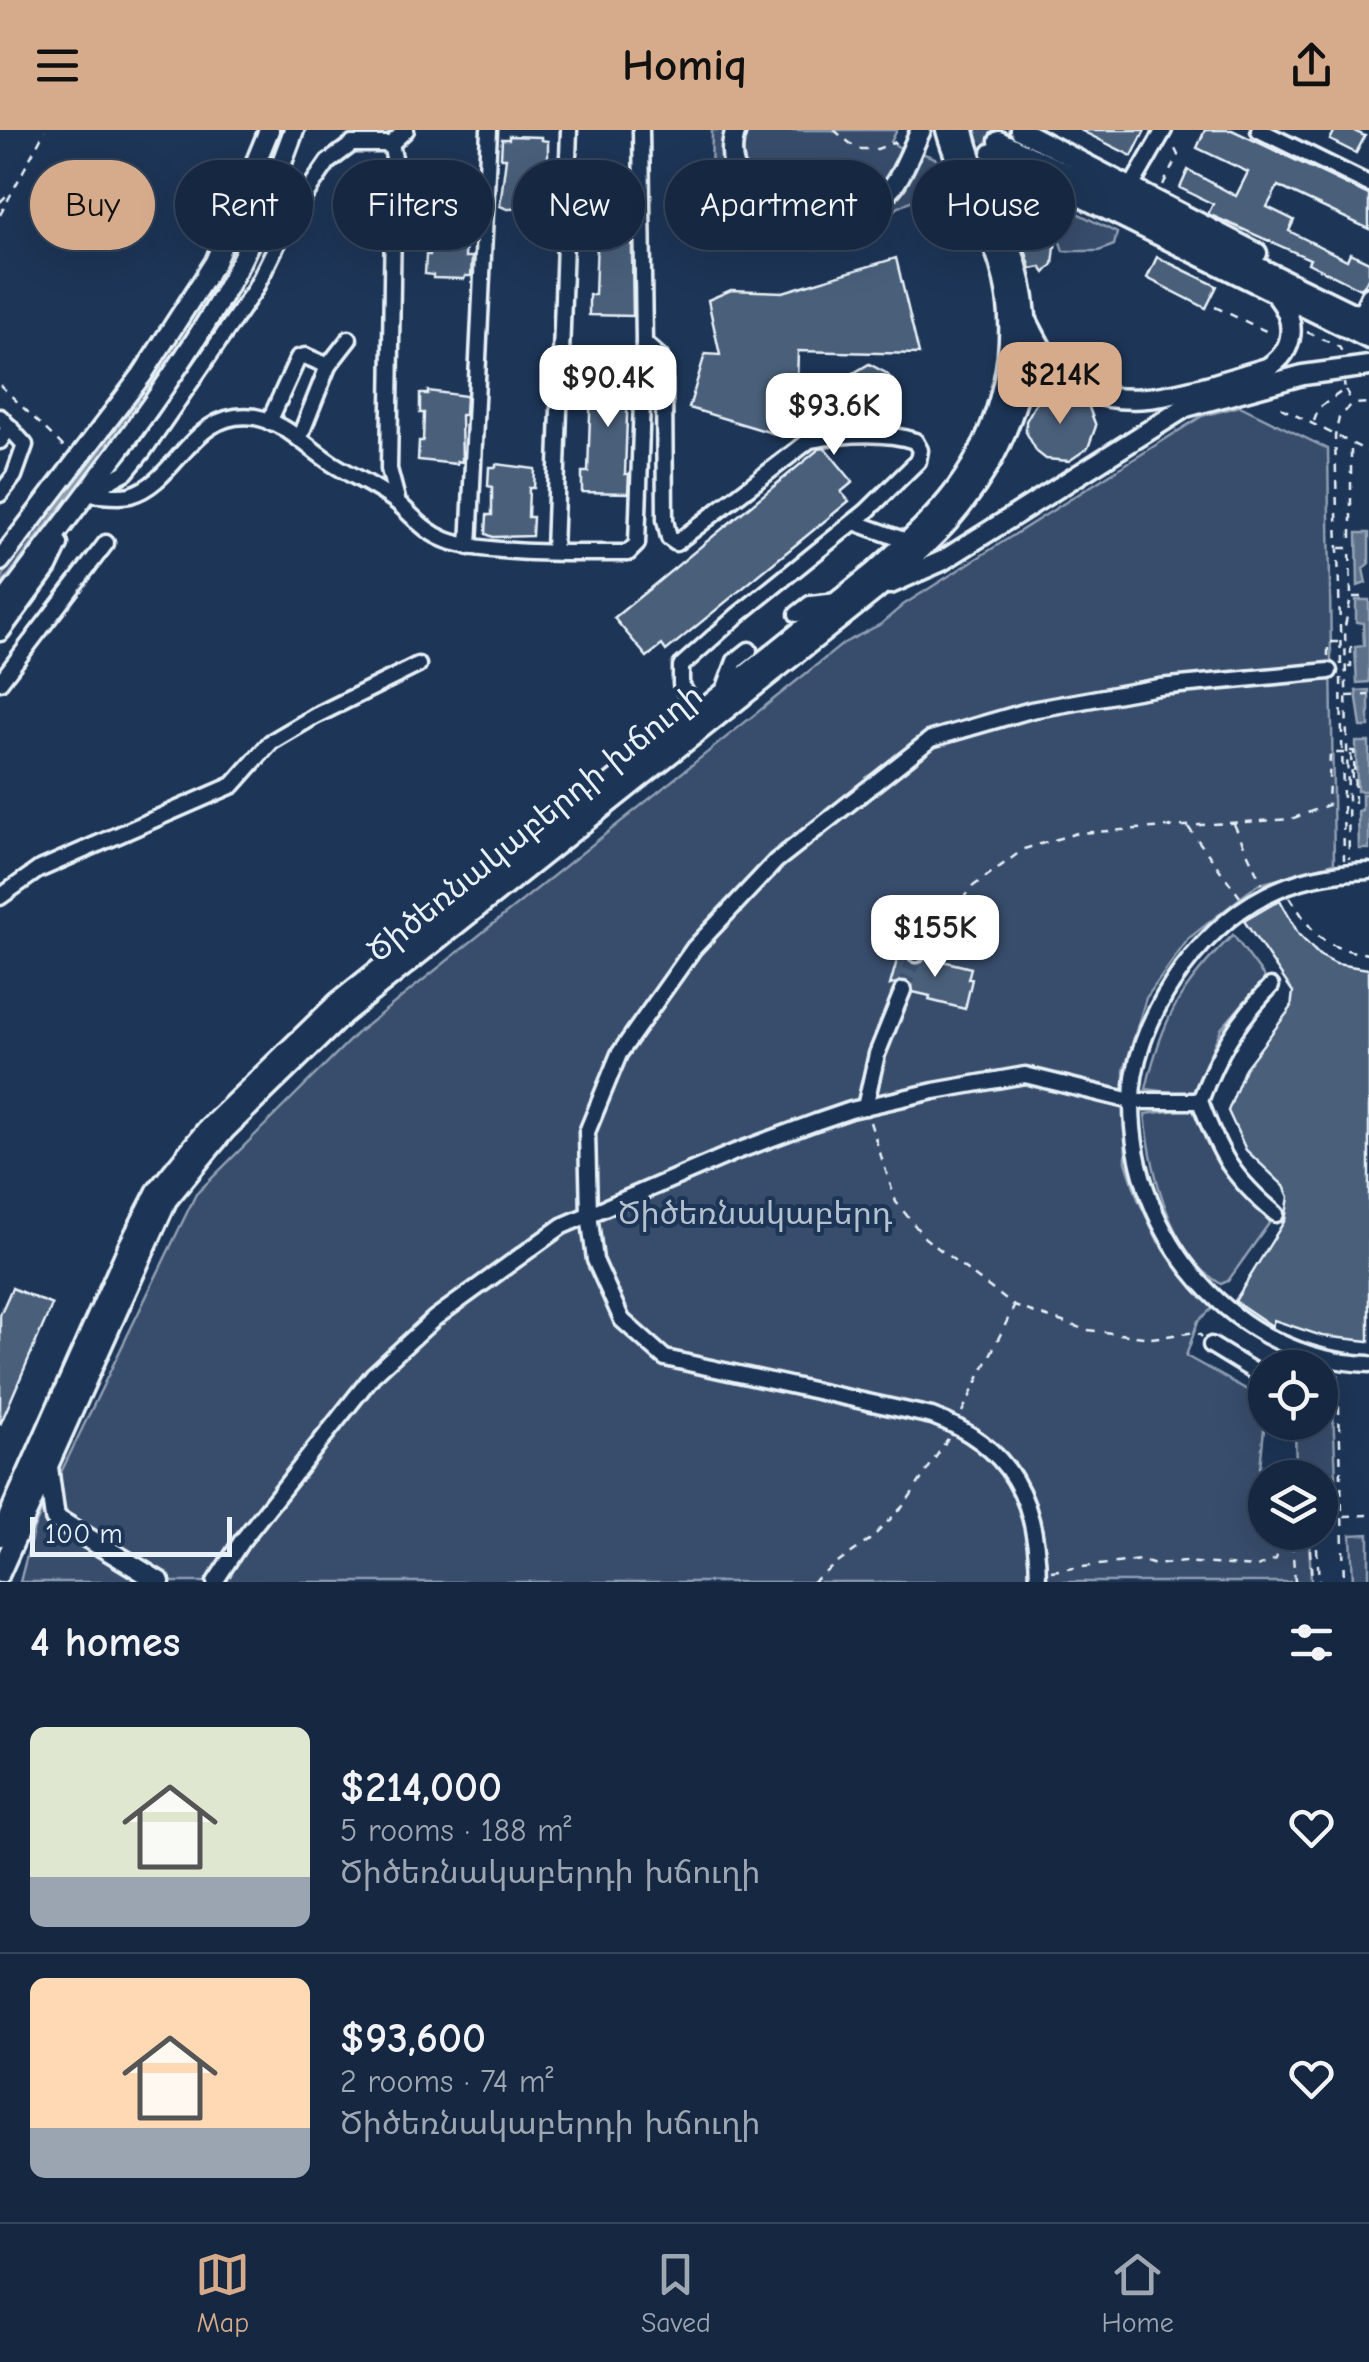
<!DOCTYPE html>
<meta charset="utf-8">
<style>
body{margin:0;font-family:"Comic Neue","Noto Sans Armenian",sans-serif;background:#23344c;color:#f1f3f6;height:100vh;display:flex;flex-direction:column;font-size:38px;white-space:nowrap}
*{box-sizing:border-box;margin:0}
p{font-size:32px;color:#9ea6b1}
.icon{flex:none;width:55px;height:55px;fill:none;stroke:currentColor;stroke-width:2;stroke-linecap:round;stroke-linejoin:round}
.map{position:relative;height:1452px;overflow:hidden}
.sheet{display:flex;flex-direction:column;background:#162841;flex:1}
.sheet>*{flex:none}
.top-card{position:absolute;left:30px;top:30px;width:1310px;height:90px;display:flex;gap:20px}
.controls{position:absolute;left:1248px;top:1220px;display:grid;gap:20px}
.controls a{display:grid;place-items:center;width:90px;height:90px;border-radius:50%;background:#162841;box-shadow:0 10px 40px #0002,0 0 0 2px #35445a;font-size:50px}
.scale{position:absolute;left:30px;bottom:25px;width:202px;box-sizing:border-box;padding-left:10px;border:5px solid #e8f1f8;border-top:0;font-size:28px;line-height:35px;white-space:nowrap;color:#e8f1f8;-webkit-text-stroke:8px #1d3557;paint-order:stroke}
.price{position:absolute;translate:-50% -85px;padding:0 22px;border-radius:20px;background:#fff;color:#222;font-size:32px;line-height:65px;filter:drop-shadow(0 2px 5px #0008)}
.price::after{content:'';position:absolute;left:50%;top:60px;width:30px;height:22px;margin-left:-15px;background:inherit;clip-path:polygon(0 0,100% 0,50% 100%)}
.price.current{background:#d6ab8b;color:#111}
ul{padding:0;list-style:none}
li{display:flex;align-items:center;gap:30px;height:250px;padding:0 30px}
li+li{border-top:2px solid #35445a}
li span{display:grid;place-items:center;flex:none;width:280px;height:200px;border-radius:15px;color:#555}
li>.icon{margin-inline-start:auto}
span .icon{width:120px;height:120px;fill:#fffc;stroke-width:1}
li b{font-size:42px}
h2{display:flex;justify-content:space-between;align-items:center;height:120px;padding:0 30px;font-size:42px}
.tag{padding:0 35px;border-radius:45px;background:#162841;box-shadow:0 10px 40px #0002,0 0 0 2px #35445a;font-size:35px;line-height:90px}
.tag.current{background:#d6ab8b;color:#111}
header{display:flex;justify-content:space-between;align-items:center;height:130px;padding:0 30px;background:#d6ab8b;color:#111;font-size:45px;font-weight:700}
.tabs{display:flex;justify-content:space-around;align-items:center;height:140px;border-top:2px solid #35445a;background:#162841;font-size:28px;color:#9ea6b1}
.tabs a{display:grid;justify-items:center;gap:5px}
.tabs .current{color:#d6ab8b}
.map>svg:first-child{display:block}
.green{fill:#374d6c;stroke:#909fb2;stroke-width:2.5}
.water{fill:#5d7089;stroke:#95a4b5;stroke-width:2.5}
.building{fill:#495e7a;stroke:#e8f1f8;stroke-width:2.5}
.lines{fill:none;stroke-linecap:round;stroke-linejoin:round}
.minor-tunnel{stroke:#3b516f;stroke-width:14;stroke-dasharray:14 7;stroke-linecap:butt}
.major-tunnel{stroke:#3b516f;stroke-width:18;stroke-dasharray:18 9;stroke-linecap:butt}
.minor-casing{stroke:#e8f1f8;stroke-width:21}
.major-casing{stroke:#e8f1f8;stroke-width:25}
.path{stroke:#e8f1f8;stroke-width:2.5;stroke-dasharray:8 8;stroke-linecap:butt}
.minor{stroke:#1d3557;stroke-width:14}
.major{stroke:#1d3557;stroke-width:18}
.labels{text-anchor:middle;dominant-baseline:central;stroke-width:8;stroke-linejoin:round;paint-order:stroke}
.street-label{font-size:32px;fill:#e8f1f8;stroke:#1d3557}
.park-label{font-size:32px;fill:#b3c0ce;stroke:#1d3557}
</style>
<header><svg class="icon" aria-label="menu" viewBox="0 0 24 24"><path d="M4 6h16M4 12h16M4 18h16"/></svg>Homiq<svg class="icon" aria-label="share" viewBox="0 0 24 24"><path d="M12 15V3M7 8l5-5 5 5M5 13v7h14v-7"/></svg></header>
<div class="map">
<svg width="1369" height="1452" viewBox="0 0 1369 1452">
<rect width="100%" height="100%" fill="#1d3557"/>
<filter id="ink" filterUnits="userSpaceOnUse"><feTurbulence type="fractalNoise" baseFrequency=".01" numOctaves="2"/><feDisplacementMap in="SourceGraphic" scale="20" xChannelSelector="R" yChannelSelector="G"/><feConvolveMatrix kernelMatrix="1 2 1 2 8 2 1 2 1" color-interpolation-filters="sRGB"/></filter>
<g filter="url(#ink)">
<!-- green -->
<g class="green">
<polygon points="275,0 285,0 254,82 214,166 165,240 157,235 205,160 246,80"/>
<path d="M712 0H729C734 19 741 59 753 73 787 115 866 101 898 63 908 51 913 36 919 22L935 28 954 66C897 58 881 101 837 115 832 117 820 119 814 119 793 116 733 85 721 67 708 47 712 23 712 0Z"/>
<path d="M748 0H897L891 12 902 19C894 36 888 52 873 64 823 104 721 69 748 0Z"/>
<path d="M987 38 1117 103 1114 115 1099 121H1063C1057 98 1042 87 1019 98L1010 87Z"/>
<path d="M130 267 138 270 0 457C0 431 108 297 130 267Z"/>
<polygon points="1240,276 1328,319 1334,733 1257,755 1189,808 1146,868 1124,941 1126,1032 1138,1069 1158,1111 1186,1148 1214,1177 1198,1191 1186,1226 1251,1262 1261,1275 1265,1290 1255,1384 1265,1402 1273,1409 1309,1409 1311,1452 20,1452 34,1398 196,1064 357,903 844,513 881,494 903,475 1202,286"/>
<path d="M1233 805 1265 848 1221 899 1192 965 1146 959C1162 889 1181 855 1233 805Z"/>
<path d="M1192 978 1220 1038 1270 1092 1228 1151 1221 1154C1169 1124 1151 1039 1145 984Z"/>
<polygon points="1320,1256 1332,1260 1336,1348 1332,1348 1333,1361 1320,1361 1320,1348 1296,1347 1295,1293 1320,1292"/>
<polygon points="1369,1404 1369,1452 1353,1452 1351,1405"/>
</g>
<!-- water -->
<g class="water">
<polygon points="1357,403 1369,403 1369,433 1363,439 1366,453 1358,456"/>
<polygon points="1356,470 1369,470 1369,552 1357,553 1355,517 1364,516 1363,493 1356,492"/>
<polygon points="1369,560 1369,597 1361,597 1356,561"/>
<polygon points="1356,612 1369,612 1369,661 1357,661"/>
<polygon points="1362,664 1369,664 1369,719 1359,719 1358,681 1362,680"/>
</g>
<!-- building -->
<g class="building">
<polygon points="1080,0 1145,0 1132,26"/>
<polygon points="1205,0 1232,0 1369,65 1369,99 1278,56 1267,77 1294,90 1289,101 1347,130 1350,123 1369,132 1369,146 1364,156 1360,159 1308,133 1310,129 1208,84 1213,74 1180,58 1188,40 1236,66 1248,42 1197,18"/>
<polygon points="1335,0 1352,0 1365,6 1356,23 1330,10"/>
<polygon points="509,6 541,7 541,10 548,11 548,30 543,30 543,38 540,37 539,58 547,58 546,78 507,79 500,76 506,28 501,28 502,9 509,9"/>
<polygon points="593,58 631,60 633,186 589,185 589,165 595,165 598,79 592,78"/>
<polygon points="436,74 474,79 473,99 469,99 466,106 465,127 472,127 471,146 465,146 464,149 433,148 433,145 425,144 426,125 430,125 432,97 427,97 428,77 436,78"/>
<polygon points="1041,98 1047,104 1054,101 1056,109 1053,134 1045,143 1041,137 1031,139 1024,116"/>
<polygon points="1157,127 1217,156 1206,178 1147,148"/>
<polygon points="896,128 919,224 798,221 797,252 840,262 852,244 869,234 886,243 896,254 898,269 888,288 876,294 860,293 834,272 830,291 816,288 813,299 808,300 785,294 782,306 689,278 705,224 720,225 708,170 731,160 783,162"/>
<polygon points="586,237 632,239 632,258 628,258 625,344 629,344 628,363 582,362 582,342 588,342 591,256 585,256"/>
<polygon points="428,261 466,266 465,285 461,285 462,332 457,331 457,334 418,330 419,311 423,311 424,283 420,283 420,264 428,264"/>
<polygon points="1057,261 1088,275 1096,296 1088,318 1069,331 1046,329 1037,322 1026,302 1026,291 1037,271"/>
<polygon points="825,318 853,352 841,362 849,371 666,521 662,515 647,527 614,488 819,319"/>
<polygon points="496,334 535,339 534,358 529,358 528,387 533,387 532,406 493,407 486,404 487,385 492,385 492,357 488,356 489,337 496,337"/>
<polygon points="1280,770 1299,805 1319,825 1336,834 1369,839 1369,1211 1322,1206 1274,1190 1272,1196 1235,1171 1285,1090 1289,1067 1284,1056 1246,1020 1228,981 1245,938 1291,878 1293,862 1244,791"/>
<polygon points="900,820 906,821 908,830 914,834 922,832 926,827 971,838 968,849 972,849 965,879 929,870 930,866 913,862 912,854 906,850 890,855"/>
<polygon points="12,1158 52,1175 0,1295 0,1185"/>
<polygon points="1333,1364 1334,1379 1320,1380 1320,1365"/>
</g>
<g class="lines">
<!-- minor-tunnel -->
<polyline class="minor-tunnel" points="903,860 916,824"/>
<!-- major-tunnel -->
<polyline class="major-tunnel" points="977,0 999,11"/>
<!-- minor casing -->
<g class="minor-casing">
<g id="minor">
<polyline points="1259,0 1369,54"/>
<polyline points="391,14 406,0"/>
<polyline points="1130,59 1164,0"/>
<polyline points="1359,186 1369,165"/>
<path d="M644 213 660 227 664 251 665 390 669 408 676 413 810 310C843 304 884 301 915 311L920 320 918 331 866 382 737 486 681 536V554L697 584"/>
<polyline points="0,287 25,315 14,346 0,364"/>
<polyline points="269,292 298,228 305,226 328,236"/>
<polyline points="299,309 328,236 349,209"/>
<polyline points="0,311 10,297"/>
<polyline points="90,362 126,342 144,320 255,159 292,84 328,32 352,14 391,14 394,28 389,339 398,373"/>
<path d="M85 364C98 364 117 368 130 365 178 352 192 278 255 287 285 292 308 318 333 334 354 347 379 358 398 373 414 387 425 402 446 410 485 425 583 423 628 423L637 414 644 213 641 0"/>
<polyline points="854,392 901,409"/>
<polyline points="469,417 489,0"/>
<polyline points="554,421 569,0"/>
<polyline points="797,484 810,474 838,471"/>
<polyline points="0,552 106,413"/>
<polyline points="723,563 735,531 749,520"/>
<path d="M1369 741C1333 742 1299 748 1266 765 1196 800 1131 895 1132 974 1132 1107 1234 1229 1369 1234"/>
<polyline points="0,767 38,740 233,655 271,612 315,586 418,535"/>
<polyline points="916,824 927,791 979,808"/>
<path d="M1271 856C1236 893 1218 923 1200 971 1220 1025 1232 1047 1276 1084"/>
<polyline points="865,977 877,924 903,860"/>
<polyline points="1211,1215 1265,1248"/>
<polyline points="215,1452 241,1412 373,1245 435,1188 562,1096 735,1022 816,992 851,980 934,961 1025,945 1131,971 1200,971"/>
<path d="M1038 1452C1038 1371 1011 1315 932 1286L665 1228 622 1190 595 1130 589 1084 587 1002 619 924 694 818 776 731 931 609 1031 580 1159 557 1329 541"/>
</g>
</g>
<!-- major casing -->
<g class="major-casing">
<g id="major">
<path d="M736 0C708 78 838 122 893 56 905 40 912 18 921 0"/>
<polyline points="1020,0 1257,123"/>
<polyline points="999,11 1369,191"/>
<polyline points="992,23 1369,209"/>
<path d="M1028 192C1036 208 1044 225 1056 238 1107 298 1205 255 1267 238 1296 220 1297 191 1277 166"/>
<polyline points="0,431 142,245 215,132 269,0"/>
<polyline points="890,454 942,431 1186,277 1303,245 1369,236"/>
<path d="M0 478C74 378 159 274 221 168 252 115 273 57 294 0"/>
<polyline points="0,501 47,437 58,414"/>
<polyline points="48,1337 55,1388 160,1452"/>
<path d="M0 1406 128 1117 157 1061 207 999 338 872 874 442C902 416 932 391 955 360 1001 299 1023 210 1000 135 986 89 959 47 946 0"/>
<path d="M0 1443 167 1070 225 1000 344 884 876 460C900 438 927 416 949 391 1011 320 1044 229 1017 136 1004 89 974 48 964 0"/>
</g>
</g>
<!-- path -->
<g class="path">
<polyline points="834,0 857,19 877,19 896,12"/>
<polyline points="1163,55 1178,25 1172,13"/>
<polyline points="0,72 7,65"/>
<polyline points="0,85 45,0"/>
<polyline points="1215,177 1272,204"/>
<polyline points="1307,202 1339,217 1343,223"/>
<polyline points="0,255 67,320"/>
<polyline points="1346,260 1352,274"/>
<polyline points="1281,278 1369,322"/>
<polyline points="1314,291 1319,278 1345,259 1344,253"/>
<polyline points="1351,408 1351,314"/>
<polyline points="1340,418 1350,418 1351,467 1345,496 1349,729"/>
<polyline points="1353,467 1369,467"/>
<polyline points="1328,526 1328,512 1340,512"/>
<polyline points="1341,535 1335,306 1339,288 1352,274 1369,273"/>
<polyline points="1348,537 1351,537 1351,512 1348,512"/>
<polyline points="1341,548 1344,730"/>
<polyline points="1347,566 1369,565"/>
<polyline points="1350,621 1354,621 1355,675"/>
<polyline points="1234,694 1262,754"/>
<polyline points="1188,697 1240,767"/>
<path d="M1290 767C1315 806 1321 818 1369 824"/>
<polyline points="952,782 972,757 1024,719 1077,703 1291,689 1328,675 1330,623 1351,623 1352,651 1348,651"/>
<polyline points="870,992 896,1072 925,1108 1014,1176 1087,1200 1151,1208 1197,1202 1202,1207"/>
<polyline points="1338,1244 1344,1452"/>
<polyline points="962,1282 1014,1177"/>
<polyline points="1344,1386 1369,1385"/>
<polyline points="1316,1402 1319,1452"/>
<polyline points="1309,1403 1312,1452"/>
<polyline points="1292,1412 1295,1452"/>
<polyline points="1051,1441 1140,1430 1155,1435 1184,1432 1257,1437 1276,1429 1284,1402"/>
<polyline points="812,1452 872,1408 905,1374 949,1307"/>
</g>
<!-- minor -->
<use href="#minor" class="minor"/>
<!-- major -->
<use href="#major" class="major"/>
</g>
</g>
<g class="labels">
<!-- street labels -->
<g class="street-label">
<text transform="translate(535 693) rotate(-39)">Ծիծեռնակաբերդի խճուղի</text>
</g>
<!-- park labels -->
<g class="park-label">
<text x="755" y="1083">Ծիծեռնակաբերդ</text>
</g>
</g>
</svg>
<div class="controls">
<a><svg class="icon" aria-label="locate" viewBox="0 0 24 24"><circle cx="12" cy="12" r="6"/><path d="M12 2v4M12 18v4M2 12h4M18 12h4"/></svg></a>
<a><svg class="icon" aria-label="layers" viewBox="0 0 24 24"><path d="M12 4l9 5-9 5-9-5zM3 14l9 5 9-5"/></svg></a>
</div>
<div class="scale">100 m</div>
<b class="price current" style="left:1060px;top:297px">$214K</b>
<b class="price" style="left:608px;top:300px">$90.4K</b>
<b class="price" style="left:834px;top:328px">$93.6K</b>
<b class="price" style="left:935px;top:850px">$155K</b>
<div class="top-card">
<a class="tag current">Buy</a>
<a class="tag">Rent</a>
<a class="tag">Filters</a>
<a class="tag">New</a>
<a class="tag">Apartment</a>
<a class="tag">House</a>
</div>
</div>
<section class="sheet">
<h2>4 homes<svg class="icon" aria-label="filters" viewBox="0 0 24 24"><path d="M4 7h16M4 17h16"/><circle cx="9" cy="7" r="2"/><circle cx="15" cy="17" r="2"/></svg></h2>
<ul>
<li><span style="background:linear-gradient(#dfe7d0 75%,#9aa5b1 0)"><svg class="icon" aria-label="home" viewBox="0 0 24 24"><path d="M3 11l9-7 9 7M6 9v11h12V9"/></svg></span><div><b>$214,000</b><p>5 rooms · 188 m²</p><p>Ծիծեռնակաբերդի խճուղի</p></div><svg class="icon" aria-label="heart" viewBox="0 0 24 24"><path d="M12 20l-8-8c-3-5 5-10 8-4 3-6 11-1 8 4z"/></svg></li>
<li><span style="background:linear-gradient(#ffd9b3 75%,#9aa5b1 0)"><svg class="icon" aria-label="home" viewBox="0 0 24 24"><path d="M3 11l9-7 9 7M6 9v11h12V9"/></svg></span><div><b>$93,600</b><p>2 rooms · 74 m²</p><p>Ծիծեռնակաբերդի խճուղի</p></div><svg class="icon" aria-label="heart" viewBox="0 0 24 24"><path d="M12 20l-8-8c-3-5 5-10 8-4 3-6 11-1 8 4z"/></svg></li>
</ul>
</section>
<nav class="tabs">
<a class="current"><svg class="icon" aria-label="map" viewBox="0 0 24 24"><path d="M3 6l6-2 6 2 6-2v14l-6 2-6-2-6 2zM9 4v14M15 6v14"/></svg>Map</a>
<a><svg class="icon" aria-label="saved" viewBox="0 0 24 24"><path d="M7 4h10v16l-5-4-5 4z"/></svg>Saved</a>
<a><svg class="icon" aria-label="home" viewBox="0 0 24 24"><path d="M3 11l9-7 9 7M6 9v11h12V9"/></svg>Home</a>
</nav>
